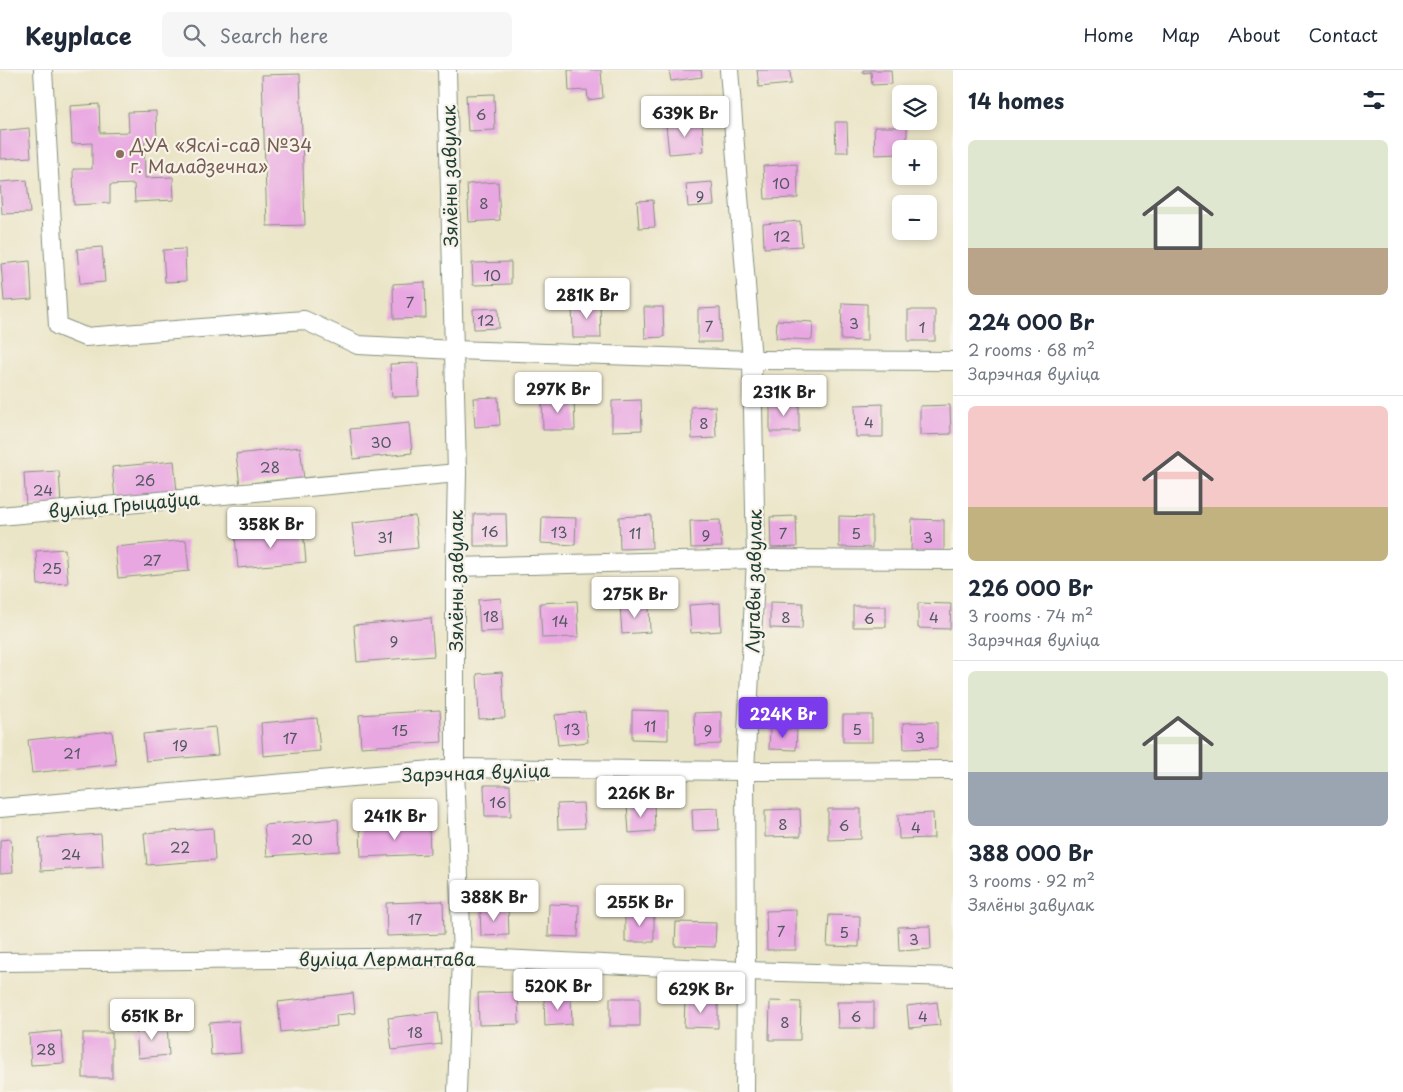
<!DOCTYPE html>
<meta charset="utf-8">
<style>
body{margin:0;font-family:"Playpen Sans",sans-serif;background:#f6f6f7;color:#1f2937;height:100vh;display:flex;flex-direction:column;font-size:19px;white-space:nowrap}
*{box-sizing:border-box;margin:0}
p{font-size:16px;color:#747a83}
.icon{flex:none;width:28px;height:28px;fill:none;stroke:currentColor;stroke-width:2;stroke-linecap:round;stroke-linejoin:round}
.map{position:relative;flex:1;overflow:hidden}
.details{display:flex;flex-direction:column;background:#fff;width:450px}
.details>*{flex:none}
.fabs{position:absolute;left:892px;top:15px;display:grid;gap:10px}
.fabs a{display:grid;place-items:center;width:45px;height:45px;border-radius:8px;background:#fff;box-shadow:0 2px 8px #0003;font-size:25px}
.price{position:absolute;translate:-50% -42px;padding:0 11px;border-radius:5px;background:#fff;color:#222;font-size:16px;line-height:32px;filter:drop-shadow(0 1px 2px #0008)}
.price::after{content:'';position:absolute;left:50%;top:30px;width:15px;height:11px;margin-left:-8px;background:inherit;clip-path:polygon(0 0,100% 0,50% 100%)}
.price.current{background:#7c3aed;color:#fff}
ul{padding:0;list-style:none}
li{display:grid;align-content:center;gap:10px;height:265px;padding:0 15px}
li+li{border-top:1px solid #e0e1e3}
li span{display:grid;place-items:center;height:155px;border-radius:8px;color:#555}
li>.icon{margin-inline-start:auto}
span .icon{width:90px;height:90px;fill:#fffc;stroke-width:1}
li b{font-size:21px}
h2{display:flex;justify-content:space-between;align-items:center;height:60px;padding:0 15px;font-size:21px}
header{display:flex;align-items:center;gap:30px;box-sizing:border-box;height:70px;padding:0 25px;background:#fff;border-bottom:1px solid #e0e1e3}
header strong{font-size:24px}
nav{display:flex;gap:28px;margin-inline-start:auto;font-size:18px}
.search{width:350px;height:45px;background:#f6f6f7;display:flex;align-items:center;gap:12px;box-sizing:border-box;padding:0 18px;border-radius:8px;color:#747a83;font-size:19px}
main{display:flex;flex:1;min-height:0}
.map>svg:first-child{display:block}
.building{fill:#e9a7e2}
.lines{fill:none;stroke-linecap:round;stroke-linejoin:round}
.street-casing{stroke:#85917e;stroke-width:20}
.street{stroke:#fff;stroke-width:18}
.education-dot{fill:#8d6e63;stroke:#f7f3e8;stroke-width:2}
.labels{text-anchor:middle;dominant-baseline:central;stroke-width:4.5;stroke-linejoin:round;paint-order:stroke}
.number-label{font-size:15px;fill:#525860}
.education-label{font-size:18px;fill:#785e54;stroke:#f7f3e8;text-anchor:start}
.street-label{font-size:18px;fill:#1f3d34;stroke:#f7f3e8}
</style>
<header>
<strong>Keyplace</strong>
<div class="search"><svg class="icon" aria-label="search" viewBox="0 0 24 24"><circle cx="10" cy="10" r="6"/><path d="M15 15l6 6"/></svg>Search here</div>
<nav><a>Home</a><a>Map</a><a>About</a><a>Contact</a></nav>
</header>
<main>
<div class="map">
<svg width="953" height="1022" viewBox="0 0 953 1022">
<rect width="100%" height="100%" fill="#f7f3e8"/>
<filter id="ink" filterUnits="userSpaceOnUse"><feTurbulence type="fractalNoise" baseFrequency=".02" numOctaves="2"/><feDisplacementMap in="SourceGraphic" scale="10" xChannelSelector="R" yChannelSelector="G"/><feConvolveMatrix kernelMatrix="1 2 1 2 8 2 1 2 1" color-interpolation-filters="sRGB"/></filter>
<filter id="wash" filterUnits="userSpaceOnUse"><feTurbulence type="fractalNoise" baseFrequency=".0096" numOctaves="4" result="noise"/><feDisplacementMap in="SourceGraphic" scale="20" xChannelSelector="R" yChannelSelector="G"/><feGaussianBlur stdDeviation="1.12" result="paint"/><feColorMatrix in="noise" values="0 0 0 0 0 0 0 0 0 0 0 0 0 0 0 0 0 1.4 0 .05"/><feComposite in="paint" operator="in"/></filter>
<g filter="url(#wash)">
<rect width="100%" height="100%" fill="#ebe5c8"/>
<g id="blocks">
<!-- building -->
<g class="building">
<polygon points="568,0 601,0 603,28 588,30 587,20 569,21"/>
<polygon points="669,0 701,0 702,7 671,11"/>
<polygon points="757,0 790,0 791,14 759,17"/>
<polygon points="863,0 891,0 892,14 872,15 871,2 863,3"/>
<polygon points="300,4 305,155 267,156 262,5"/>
<polygon points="494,24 495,60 468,61 466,25"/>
<polygon points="99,34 100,63 129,62 128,42 156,41 157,72 144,73 145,108 173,107 174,130 135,132 134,114 110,115 110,133 74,135 73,99 92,99 92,73 72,74 70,36"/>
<polygon points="702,52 704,81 669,84 666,55"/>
<polygon points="835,52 847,52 848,82 836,82"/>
<polygon points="874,57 907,57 907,79 901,79 901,84 875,85"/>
<polygon points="29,58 31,87 0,89 0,61"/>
<polygon points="797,94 798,128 765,129 763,96"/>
<polygon points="27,110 30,143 2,144 0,112"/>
<polygon points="498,112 500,150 469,152 467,114"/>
<polygon points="712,112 714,135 688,137 686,114"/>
<polygon points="653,130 655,157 639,158 637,131"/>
<polygon points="800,151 802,176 764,178 763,154"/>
<polygon points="102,177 105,212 80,214 77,179"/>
<polygon points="185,179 186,211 165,212 163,180"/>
<polygon points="30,191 32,229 4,231 1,194"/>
<polygon points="511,192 511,214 473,215 472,193"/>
<polygon points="425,212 426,248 394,249 393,214"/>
<polygon points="572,232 600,232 601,268 573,268"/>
<polygon points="842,233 867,234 867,271 841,270"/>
<polygon points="644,237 663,237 664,267 645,268"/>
<polygon points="498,238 499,258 474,259 473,239"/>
<polygon points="720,238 721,272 698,272 698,239"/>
<rect x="908" y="240" width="27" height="31"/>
<polygon points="777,250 813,252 812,270 776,268"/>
<polygon points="418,293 419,326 392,327 390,294"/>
<polygon points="498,327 500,355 475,357 473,328"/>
<polygon points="542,328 574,328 575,360 543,360"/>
<polygon points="641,330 642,360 612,361 612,331"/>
<polygon points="770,331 799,332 799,362 770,362"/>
<polygon points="883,334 883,367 856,367 855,335"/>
<polygon points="950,335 951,364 920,365 920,336"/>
<polygon points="715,336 716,368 692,369 691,337"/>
<polygon points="409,353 412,383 353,389 350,359"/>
<polygon points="300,377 304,409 240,416 236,384"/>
<polygon points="174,391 177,422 115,428 112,397"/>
<polygon points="59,401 61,435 26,437 24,403"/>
<polygon points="474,444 506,444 507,476 474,476"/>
<polygon points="651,445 652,478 620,479 619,447"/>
<polygon points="415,446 418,478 356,485 352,453"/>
<polygon points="796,446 797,477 771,478 770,447"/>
<polygon points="839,446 872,447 872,478 839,477"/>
<polygon points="542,447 576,448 575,475 541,473"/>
<polygon points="912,449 944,450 944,484 911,483"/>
<polygon points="720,450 722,477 691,478 690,451"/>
<polygon points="303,459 306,492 238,498 235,466"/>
<polygon points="186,470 189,501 118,508 115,477"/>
<polygon points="65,479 68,513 38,515 36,481"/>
<polygon points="501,528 503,561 480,562 478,530"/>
<polygon points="577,531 579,567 542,568 540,533"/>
<polygon points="770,532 803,533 802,559 770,558"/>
<polygon points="720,533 721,561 691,563 689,535"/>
<polygon points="918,533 951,534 950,559 918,558"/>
<polygon points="649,534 650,562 622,564 620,535"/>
<rect x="853" y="536" width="33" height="21"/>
<polygon points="431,548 434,586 357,592 354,555"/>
<polygon points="502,602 505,648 479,649 477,604"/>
<polygon points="440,640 442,672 361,677 359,645"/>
<polygon points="632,640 668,641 668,670 632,669"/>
<polygon points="585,642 588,672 558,675 555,645"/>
<polygon points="721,642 721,674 695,675 694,643"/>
<rect x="843" y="645" width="29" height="27"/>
<polygon points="317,648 320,681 263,686 261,653"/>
<polygon points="937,652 937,678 904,679 903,653"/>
<polygon points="215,657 218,685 146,691 143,664"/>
<polygon points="770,658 797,659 796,680 769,679"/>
<polygon points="112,661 116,694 32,703 28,670"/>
<polygon points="484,715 510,715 511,746 485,746"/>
<polygon points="583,733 585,758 558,759 557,734"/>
<polygon points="654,733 655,761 629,763 627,735"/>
<polygon points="718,738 719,760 693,761 692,739"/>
<polygon points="800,739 801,766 765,767 765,740"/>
<polygon points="828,739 861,739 861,769 828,770"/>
<polygon points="933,743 934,768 899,769 898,745"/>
<polygon points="338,749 340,781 267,786 264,755"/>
<polygon points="429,754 430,784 361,787 360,758"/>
<polygon points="213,758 215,790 147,795 144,763"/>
<polygon points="101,764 103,797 41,801 39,768"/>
<polygon points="11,769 13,802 0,803 0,770"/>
<polygon points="443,831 444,864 387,866 386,833"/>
<polygon points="549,834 579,835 578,867 548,866"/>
<polygon points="508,838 509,865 481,866 480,839"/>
<polygon points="796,840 796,880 767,880 766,841"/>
<rect x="625" y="842" width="29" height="30"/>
<polygon points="829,845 860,846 859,877 827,876"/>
<polygon points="676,852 716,853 715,877 675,876"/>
<polygon points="930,856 931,879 899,881 898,857"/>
<polygon points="518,922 519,954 479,955 478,923"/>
<polygon points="353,923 355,943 336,945 337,956 281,962 278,932"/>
<polygon points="571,927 572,954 545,956 544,928"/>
<rect x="610" y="928" width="30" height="28"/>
<polygon points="685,930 718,930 718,958 684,957"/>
<polygon points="770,931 801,932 800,970 769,970"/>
<polygon points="837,932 874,932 874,958 838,958"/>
<polygon points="937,932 940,955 909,958 907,936"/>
<polygon points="438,942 441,974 392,980 388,948"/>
<polygon points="239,951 241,983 211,985 209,953"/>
<polygon points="167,955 169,985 138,988 136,957"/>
<polygon points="61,961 64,993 31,995 29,964"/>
<rect x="83" y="963" width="29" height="45"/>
</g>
</g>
</g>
<g filter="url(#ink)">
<use href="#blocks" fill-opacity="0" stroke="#85917e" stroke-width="1"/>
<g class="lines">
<!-- street casing -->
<g class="street-casing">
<g id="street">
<polyline points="43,0 58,256 85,267 304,250 358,275 454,280 752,290 953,291"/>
<polyline points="447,0 457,403 455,497 455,698 462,887 457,1022"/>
<polyline points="729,0 752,290 756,489 745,701 746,901 745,1022"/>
<polyline points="0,446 457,403"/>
<polyline points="455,497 756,489 953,490"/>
<polyline points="0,738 455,698 745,701 953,700"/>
<polyline points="0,892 462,887 746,901 953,907"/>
</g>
</g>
<!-- street -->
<use href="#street" class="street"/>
</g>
</g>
<!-- markers -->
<circle class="education-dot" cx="120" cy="84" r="5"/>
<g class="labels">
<!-- number labels -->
<g class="number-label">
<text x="481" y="43">6</text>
<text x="781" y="112">10</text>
<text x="700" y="125">9</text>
<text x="484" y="132">8</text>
<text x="782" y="165">12</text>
<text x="492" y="204">10</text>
<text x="410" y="231">7</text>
<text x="486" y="249">12</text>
<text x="854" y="252">3</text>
<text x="709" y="255">7</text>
<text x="922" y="256">1</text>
<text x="869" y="351">4</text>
<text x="704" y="352">8</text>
<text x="381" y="371">30</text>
<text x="270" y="396">28</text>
<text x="145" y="409">26</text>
<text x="43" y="419">24</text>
<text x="490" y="460">16</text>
<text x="559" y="461">13</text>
<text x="635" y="462">11</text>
<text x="783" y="462">7</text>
<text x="856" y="462">5</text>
<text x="706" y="464">9</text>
<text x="385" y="466">31</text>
<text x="928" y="466">3</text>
<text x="152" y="489">27</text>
<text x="52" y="497">25</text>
<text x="491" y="545">18</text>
<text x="786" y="546">8</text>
<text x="934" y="546">4</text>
<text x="869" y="547">6</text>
<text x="560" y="550">14</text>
<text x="394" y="570">9</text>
<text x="650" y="655">11</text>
<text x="572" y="658">13</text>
<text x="857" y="658">5</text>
<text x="400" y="659">15</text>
<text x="708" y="659">9</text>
<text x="920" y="666">3</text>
<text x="290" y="667">17</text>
<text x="180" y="674">19</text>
<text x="72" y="682">21</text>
<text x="498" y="731">16</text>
<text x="783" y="753">8</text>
<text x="844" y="754">6</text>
<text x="916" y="756">4</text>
<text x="302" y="768">20</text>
<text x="180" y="776">22</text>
<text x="71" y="783">24</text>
<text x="415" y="848">17</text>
<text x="781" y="860">7</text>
<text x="844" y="861">5</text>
<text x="914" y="868">3</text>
<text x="856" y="945">6</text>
<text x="923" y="945">4</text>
<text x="785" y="951">8</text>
<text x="415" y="961">18</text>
<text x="46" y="978">28</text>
</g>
<!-- education labels -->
<g class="education-label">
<text x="130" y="74">ДУА «Яслі-сад №34<tspan x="130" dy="21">г. Маладзечна»</tspan></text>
</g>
<!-- street labels -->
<g class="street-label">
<text transform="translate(449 106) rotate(-91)">Зялёны завулак</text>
<text transform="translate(124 434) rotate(-5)">вуліца Грыцаўца</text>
<text transform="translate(455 511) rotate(-90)">Зялёны завулак</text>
<text transform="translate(753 511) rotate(-89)">Лугавы завулак</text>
<text transform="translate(476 702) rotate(-2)">Зарэчная вуліца</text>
<text x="387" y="888">вуліца Лермантава</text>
</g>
</g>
</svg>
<div class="fabs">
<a><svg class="icon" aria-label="layers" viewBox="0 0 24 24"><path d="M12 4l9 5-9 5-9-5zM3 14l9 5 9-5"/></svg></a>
<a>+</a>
<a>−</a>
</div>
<b class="price" style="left:685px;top:68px">639K Br</b>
<b class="price" style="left:587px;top:250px">281K Br</b>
<b class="price" style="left:558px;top:344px">297K Br</b>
<b class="price" style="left:784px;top:347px">231K Br</b>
<b class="price" style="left:271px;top:479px">358K Br</b>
<b class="price" style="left:635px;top:549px">275K Br</b>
<b class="price current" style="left:783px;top:669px">224K Br</b>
<b class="price" style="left:641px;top:748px">226K Br</b>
<b class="price" style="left:395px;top:771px">241K Br</b>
<b class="price" style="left:494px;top:852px">388K Br</b>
<b class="price" style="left:640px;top:857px">255K Br</b>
<b class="price" style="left:558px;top:941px">520K Br</b>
<b class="price" style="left:701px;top:944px">629K Br</b>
<b class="price" style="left:152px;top:971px">651K Br</b>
</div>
<section class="details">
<h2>14 homes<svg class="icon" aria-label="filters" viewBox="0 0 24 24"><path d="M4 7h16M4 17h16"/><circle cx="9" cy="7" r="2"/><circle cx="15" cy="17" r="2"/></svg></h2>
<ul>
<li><span style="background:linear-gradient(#dfe7d0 70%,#b9a48a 0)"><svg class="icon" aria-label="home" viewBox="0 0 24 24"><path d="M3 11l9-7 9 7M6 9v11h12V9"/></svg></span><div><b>224 000 Br</b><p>2 rooms · 68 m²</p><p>Зарэчная вуліца</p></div></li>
<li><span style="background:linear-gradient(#f6c9c9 65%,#c2b280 0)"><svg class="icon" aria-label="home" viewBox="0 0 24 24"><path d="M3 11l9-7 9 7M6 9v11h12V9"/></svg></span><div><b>226 000 Br</b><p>3 rooms · 74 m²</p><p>Зарэчная вуліца</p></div></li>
<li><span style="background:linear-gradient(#dfe7d0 65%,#9aa5b1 0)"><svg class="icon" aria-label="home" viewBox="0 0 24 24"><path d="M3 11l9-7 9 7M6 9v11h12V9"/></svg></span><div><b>388 000 Br</b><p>3 rooms · 92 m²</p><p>Зялёны завулак</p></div></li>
</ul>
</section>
</main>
